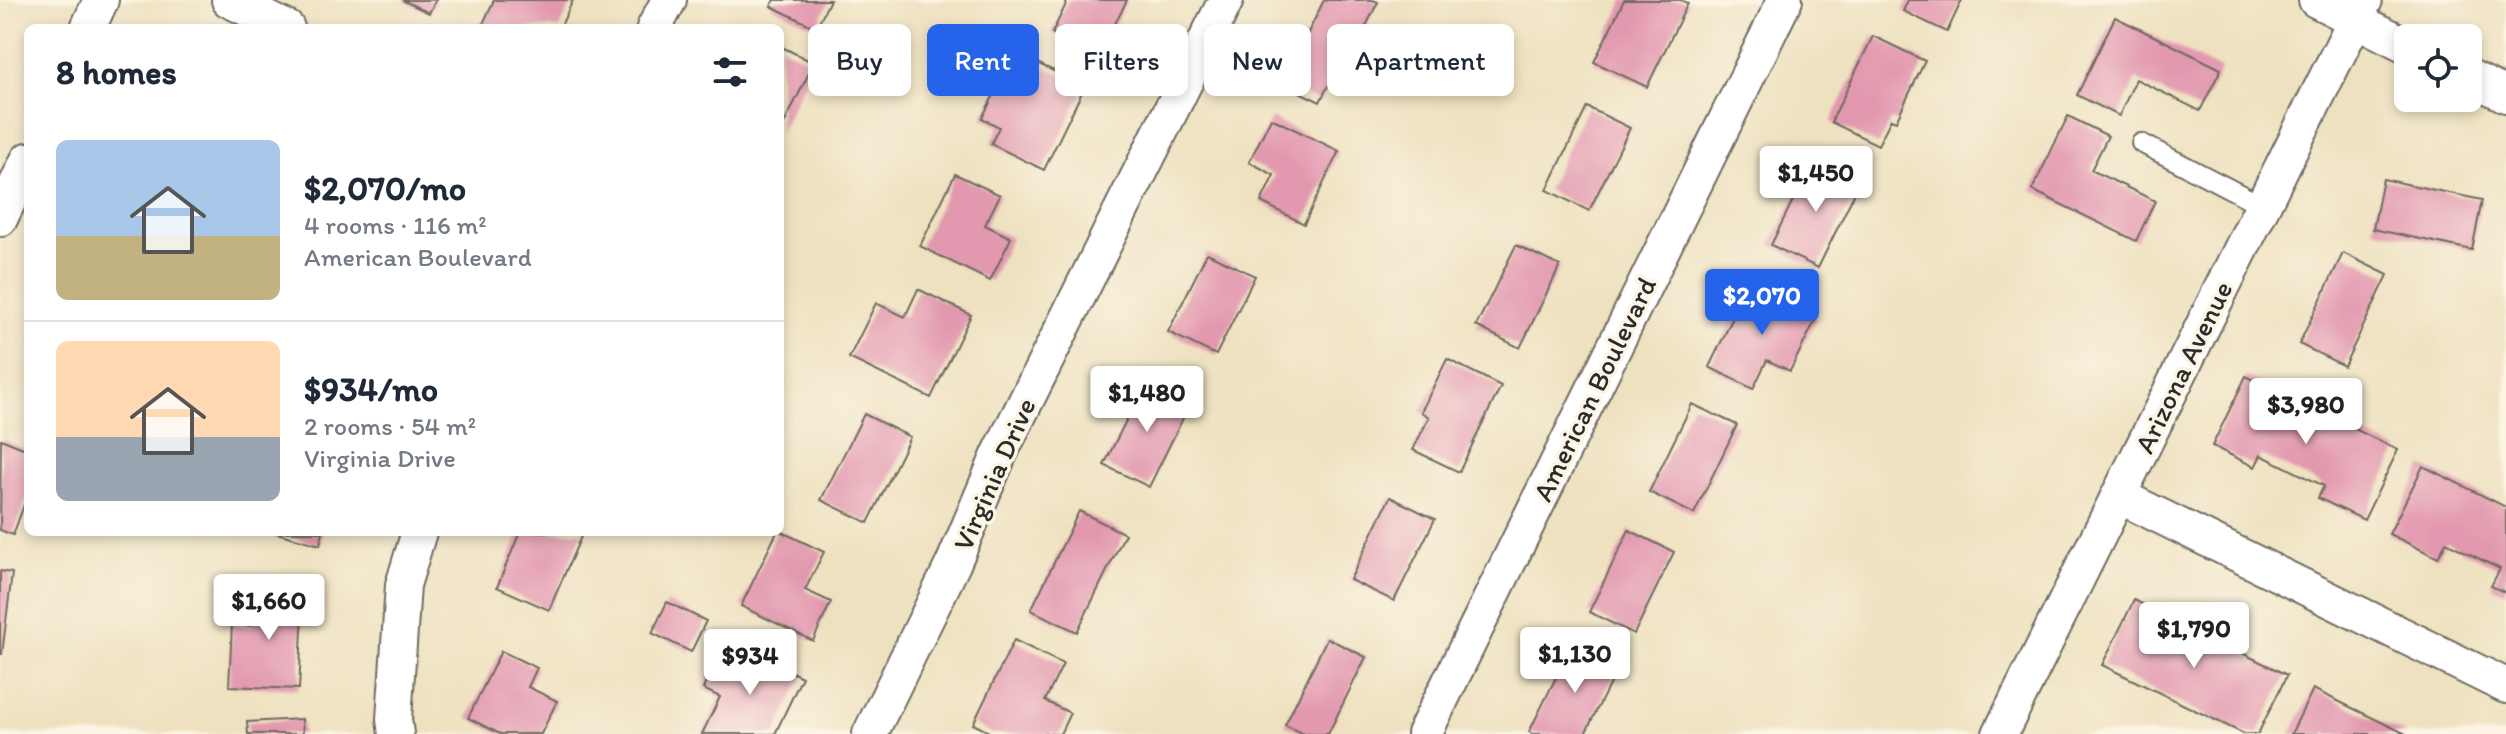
<!DOCTYPE html>
<meta charset="utf-8">
<style>
body{margin:0;font-family:Itim,sans-serif;background:#f2f2f3;color:#1f2937;height:100vh;display:flex;flex-direction:column;font-size:30px;white-space:nowrap}
*{box-sizing:border-box;margin:0}
p{font-size:26px;color:#747a83}
.icon{flex:none;width:44px;height:44px;fill:none;stroke:currentColor;stroke-width:2;stroke-linecap:round;stroke-linejoin:round}
.map{position:relative;flex:1;overflow:hidden}
.side{position:absolute;left:24px;top:24px;width:760px;height:512px;display:flex;flex-direction:column;background:#fff;border-radius:12px;box-shadow:0 4px 12px #0003}
.side>*{flex:none}
.guide{position:absolute;left:808px;top:24px;width:760px;height:72px;display:flex;gap:16px}
.tools{position:absolute;left:2394px;top:24px;display:grid;gap:16px}
.tools a{display:grid;place-items:center;width:88px;height:88px;border-radius:12px;background:#fff;box-shadow:0 4px 12px #0003;font-size:40px}
.price{position:absolute;translate:-50% -68px;padding:0 18px;border-radius:8px;background:#fff;color:#222;font-size:26px;line-height:52px;filter:drop-shadow(0 2px 4px #0008)}
.price::after{content:'';position:absolute;left:50%;top:48px;width:24px;height:18px;margin-left:-12px;background:inherit;clip-path:polygon(0 0,100% 0,50% 100%)}
.price.current{background:#2563eb;color:#fff}
ul{padding:0;list-style:none}
li{display:flex;align-items:center;gap:24px;height:200px;padding:0 32px}
li+li{border-top:2px solid #e0e1e3}
li span{display:grid;place-items:center;flex:none;width:224px;height:160px;border-radius:12px;color:#555}
li>.icon{margin-inline-start:auto}
span .icon{width:96px;height:96px;fill:#fffc;stroke-width:1}
li b{font-size:34px}
h2{display:flex;justify-content:space-between;align-items:center;height:96px;padding:0 32px;font-size:34px}
.chip{padding:0 28px;border-radius:12px;background:#fff;box-shadow:0 4px 12px #0003;font-size:28px;line-height:72px}
.chip.current{background:#2563eb;color:#fff}
.map>svg:first-child{display:block}
.building{fill:#e298af}
.lines{fill:none;stroke-linecap:round;stroke-linejoin:round}
.lane-casing{stroke:#6f6b5f;stroke-width:22}
.street-casing{stroke:#6f6b5f;stroke-width:38}
.lane{stroke:#fff;stroke-width:18}
.street{stroke:#fff;stroke-width:34}
.labels{text-anchor:middle;dominant-baseline:central;stroke-width:7;stroke-linejoin:round;paint-order:stroke}
.street-label{font-size:28px;fill:#2b2b2b;stroke:#fcf5e5}
</style>
<div class="map">
<svg width="2506" height="734" viewBox="0 0 2506 734">
<rect width="100%" height="100%" fill="#fcf5e5"/>
<filter id="ink" filterUnits="userSpaceOnUse"><feTurbulence type="fractalNoise" baseFrequency=".0125" numOctaves="2"/><feDisplacementMap in="SourceGraphic" scale="16" xChannelSelector="R" yChannelSelector="G"/><feConvolveMatrix kernelMatrix="1 2 1 2 8 2 1 2 1" color-interpolation-filters="sRGB"/></filter>
<filter id="wash" filterUnits="userSpaceOnUse"><feTurbulence type="fractalNoise" baseFrequency=".006" numOctaves="4" result="noise"/><feDisplacementMap in="SourceGraphic" scale="32" xChannelSelector="R" yChannelSelector="G"/><feGaussianBlur stdDeviation="1.8" result="paint"/><feColorMatrix in="noise" values="0 0 0 0 0 0 0 0 0 0 0 0 0 0 0 0 0 1.4 0 .05"/><feComposite in="paint" operator="in"/></filter>
<g filter="url(#wash)">
<rect width="100%" height="100%" fill="#eee1c0"/>
<g id="blocks">
<!-- building -->
<g class="building">
<polygon points="402,0 436,0 429,13"/>
<polygon points="494,0 573,0 560,28 481,28"/>
<polygon points="775,0 830,0 816,28 771,6"/>
<polygon points="1068,0 1127,0 1099,56 1052,33"/>
<polygon points="1324,0 1373,0 1378,2 1365,28 1379,35 1352,91 1331,80 1320,102 1283,84"/>
<polygon points="1624,0 1680,0 1688,3 1647,87 1594,62"/>
<polygon points="1908,0 1962,0 1947,32 1903,11"/>
<polygon points="2115,17 2221,69 2200,111 2136,79 2119,116 2077,95"/>
<polygon points="1873,36 1925,61 1896,121 1891,119 1878,145 1831,122"/>
<polygon points="780,46 814,63 780,132"/>
<polygon points="1037,63 1085,86 1044,170 991,144 999,127 982,118 1002,79 1024,89"/>
<polygon points="1587,107 1630,128 1589,211 1547,190"/>
<polygon points="2068,116 2108,136 2091,170 2155,201 2136,241 2032,190"/>
<polygon points="1271,118 1339,151 1304,224 1261,202 1274,175 1249,162"/>
<polygon points="1813,159 1860,182 1818,268 1771,245"/>
<polygon points="955,174 1000,195 985,225 1011,238 990,281 920,246"/>
<polygon points="2383,179 2482,200 2472,250 2373,229"/>
<polygon points="1516,245 1560,266 1520,348 1476,326"/>
<polygon points="1207,253 1255,276 1216,355 1168,332"/>
<polygon points="2343,253 2388,275 2344,366 2299,344"/>
<polygon points="1749,284 1817,317 1790,371 1767,360 1753,389 1709,367"/>
<polygon points="918,289 971,315 931,398 849,358 876,303 905,317"/>
<polygon points="1447,359 1501,386 1459,472 1413,450 1429,417 1421,412"/>
<polygon points="2246,376 2398,450 2364,520 2318,498 2324,486 2261,455 2255,467 2212,446"/>
<polygon points="1145,382 1190,404 1149,487 1104,465"/>
<polygon points="1692,404 1737,425 1694,514 1649,492"/>
<polygon points="864,414 910,437 868,523 821,500"/>
<polygon points="1,439 28,450 28,494 13,535 0,530"/>
<polygon points="2423,466 2506,507 2506,593 2491,586 2500,569 2446,542 2438,558 2389,534"/>
<polygon points="1390,497 1435,519 1394,601 1350,580"/>
<polygon points="1079,511 1125,534 1077,632 1031,610"/>
<polygon points="1629,530 1674,552 1634,634 1589,612"/>
<polygon points="780,531 824,552 805,590 831,602 813,641 741,606 777,532"/>
<polygon points="273,532 323,532 320,545"/>
<polygon points="520,532 583,532 549,610 497,587"/>
<polygon points="0,571 12,573 2,654 0,654"/>
<polygon points="254,589 304,591 299,689 229,686 232,624 252,626"/>
<polygon points="2134,600 2287,675 2258,734 2244,734 2102,665"/>
<polygon points="667,602 706,621 691,652 652,633"/>
<polygon points="1327,638 1366,657 1328,734 1303,734 1285,725"/>
<polygon points="1014,640 1063,664 1045,701 1070,713 1060,734 993,734 973,724"/>
<polygon points="1572,645 1618,667 1585,734 1533,734 1529,732"/>
<polygon points="501,651 537,668 528,687 557,701 541,734 500,734 468,718"/>
<polygon points="749,652 802,677 775,734 702,734 720,697 703,689 717,658 740,670"/>
<polygon points="2313,689 2406,734 2291,734"/>
<polygon points="302,719 303,734 248,734 247,722"/>
</g>
</g>
</g>
<g filter="url(#ink)">
<use href="#blocks" fill-opacity="0" stroke="#6f6b5f" stroke-width="2"/>
<g class="lines">
<!-- lane casing -->
<g class="lane-casing">
<polyline id="lane" points="2141,143 2263,206"/>
</g>
<!-- street casing -->
<g class="street-casing">
<g id="street">
<polyline points="229,0 287,28"/>
<polyline points="2316,0 2408,46"/>
<polyline points="88,28 101,0"/>
<polyline points="654,28 669,0"/>
<polyline points="2468,76 2506,95"/>
<polyline points="0,219 28,160"/>
<polyline points="2119,496 2506,686"/>
<polyline points="396,734 394,719 403,585 419,532"/>
<polyline points="870,734 953,564 999,455 1226,0"/>
<polyline points="1424,734 1785,0"/>
<polyline points="2000,734 2365,0"/>
</g>
</g>
<!-- lane -->
<use href="#lane" class="lane"/>
<!-- street -->
<use href="#street" class="street"/>
</g>
</g>
<g class="labels">
<!-- street labels -->
<g class="street-label">
<text transform="translate(2183 367) rotate(-64)">Arizona Avenue</text>
<text transform="translate(1594 389) rotate(-64)">American Boulevard</text>
<text transform="translate(994 474) rotate(-66)">Virginia Drive</text>
</g>
</g>
</svg>
<div class="tools">
<a><svg class="icon" aria-label="locate" viewBox="0 0 24 24"><circle cx="12" cy="12" r="6"/><path d="M12 2v4M12 18v4M2 12h4M18 12h4"/></svg></a>
</div>
<b class="price" style="left:1816px;top:214px">$1,450</b>
<b class="price current" style="left:1762px;top:337px">$2,070</b>
<b class="price" style="left:1147px;top:434px">$1,480</b>
<b class="price" style="left:2306px;top:446px">$3,980</b>
<b class="price" style="left:269px;top:642px">$1,660</b>
<b class="price" style="left:2194px;top:670px">$1,790</b>
<b class="price" style="left:1575px;top:695px">$1,130</b>
<b class="price" style="left:750px;top:697px">$934</b>
<div class="guide">
<a class="chip">Buy</a>
<a class="chip current">Rent</a>
<a class="chip">Filters</a>
<a class="chip">New</a>
<a class="chip">Apartment</a>
</div>
<section class="side">
<h2>8 homes<svg class="icon" aria-label="filters" viewBox="0 0 24 24"><path d="M4 7h16M4 17h16"/><circle cx="9" cy="7" r="2"/><circle cx="15" cy="17" r="2"/></svg></h2>
<ul>
<li><span style="background:linear-gradient(#a9c7e8 60%,#c2b280 0)"><svg class="icon" aria-label="home" viewBox="0 0 24 24"><path d="M3 11l9-7 9 7M6 9v11h12V9"/></svg></span><div><b>$2,070/mo</b><p>4 rooms · 116 m²</p><p>American Boulevard</p></div></li>
<li><span style="background:linear-gradient(#ffd9b3 60%,#9aa5b1 0)"><svg class="icon" aria-label="home" viewBox="0 0 24 24"><path d="M3 11l9-7 9 7M6 9v11h12V9"/></svg></span><div><b>$934/mo</b><p>2 rooms · 54 m²</p><p>Virginia Drive</p></div></li>
</ul>
</section>
</div>
